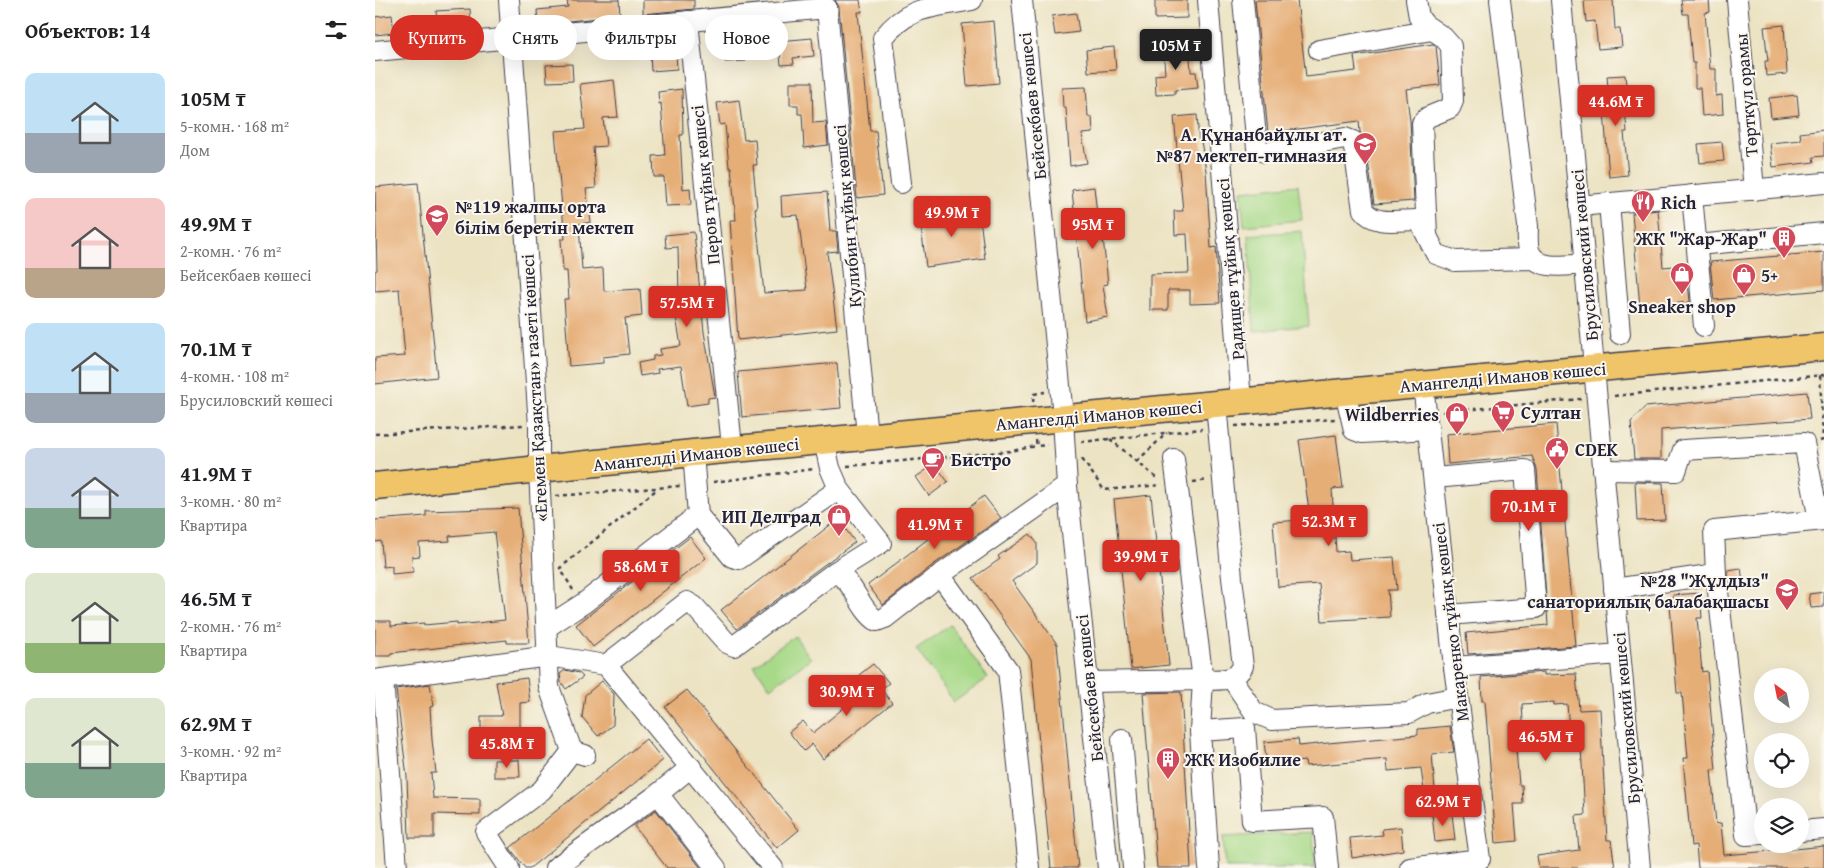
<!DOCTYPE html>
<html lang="ru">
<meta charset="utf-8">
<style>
body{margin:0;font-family:"Gentium Book Plus",serif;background:#f2f2f2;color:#202124;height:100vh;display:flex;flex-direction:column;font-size:19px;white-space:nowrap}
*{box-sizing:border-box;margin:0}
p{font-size:16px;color:#757577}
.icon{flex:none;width:28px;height:28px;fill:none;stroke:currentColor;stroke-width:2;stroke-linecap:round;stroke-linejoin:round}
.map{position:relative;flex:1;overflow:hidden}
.details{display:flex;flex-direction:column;background:#fff;width:375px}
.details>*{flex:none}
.banner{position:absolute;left:15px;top:15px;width:475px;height:45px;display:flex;gap:10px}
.needle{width:32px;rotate:328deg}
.fabs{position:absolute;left:1379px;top:668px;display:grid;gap:10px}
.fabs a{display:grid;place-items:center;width:55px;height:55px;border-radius:50%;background:#fff;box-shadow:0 5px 20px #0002;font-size:25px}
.price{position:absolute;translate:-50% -42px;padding:0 11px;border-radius:5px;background:#d93025;color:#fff;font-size:16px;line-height:32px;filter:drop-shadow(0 1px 2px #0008)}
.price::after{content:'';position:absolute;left:50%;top:30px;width:15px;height:11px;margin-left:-8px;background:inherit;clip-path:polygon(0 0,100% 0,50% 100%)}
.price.active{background:#222;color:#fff}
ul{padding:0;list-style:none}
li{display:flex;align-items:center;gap:15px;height:125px;padding:0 25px}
li span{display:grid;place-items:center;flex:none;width:140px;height:100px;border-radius:10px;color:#555}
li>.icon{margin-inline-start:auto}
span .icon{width:60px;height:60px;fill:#fffc;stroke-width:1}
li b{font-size:21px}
h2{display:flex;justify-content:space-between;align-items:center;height:60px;padding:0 25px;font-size:21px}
.tag{padding:0 18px;border-radius:22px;background:#fff;box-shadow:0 5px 20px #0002;font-size:18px;line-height:45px}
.tag.active{background:#d93025;color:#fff}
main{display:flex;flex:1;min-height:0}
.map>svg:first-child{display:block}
.green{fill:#a7d988;stroke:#647e62}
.building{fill:#e6ae77}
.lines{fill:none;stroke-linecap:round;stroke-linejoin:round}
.minor-casing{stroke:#403f4f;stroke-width:22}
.major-casing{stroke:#403f4f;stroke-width:29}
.path{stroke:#403f4f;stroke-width:2.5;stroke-dasharray:4 4;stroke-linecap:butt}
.minor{stroke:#fff;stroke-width:20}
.major{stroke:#f0c469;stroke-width:26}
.labels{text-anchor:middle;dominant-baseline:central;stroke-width:4;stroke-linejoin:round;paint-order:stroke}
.street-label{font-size:18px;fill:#22223b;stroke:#fbf7ec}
.poi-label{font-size:18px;font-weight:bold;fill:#22223b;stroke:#fbf7ec;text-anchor:start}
</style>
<main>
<section class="details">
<h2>Объектов: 14<svg class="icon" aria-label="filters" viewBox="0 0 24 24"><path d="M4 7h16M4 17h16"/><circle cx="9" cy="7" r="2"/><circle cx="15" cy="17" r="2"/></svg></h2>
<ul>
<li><span style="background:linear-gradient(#bfe0f5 60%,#9aa5b1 0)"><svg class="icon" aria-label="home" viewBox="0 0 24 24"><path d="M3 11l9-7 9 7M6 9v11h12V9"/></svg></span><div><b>105M ₸</b><p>5-комн. · 168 m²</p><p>Дом</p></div></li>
<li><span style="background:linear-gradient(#f6c9c9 70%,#b9a48a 0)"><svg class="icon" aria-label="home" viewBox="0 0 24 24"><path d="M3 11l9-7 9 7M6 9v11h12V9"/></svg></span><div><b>49.9M ₸</b><p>2-комн. · 76 m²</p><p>Бейсекбаев көшесі</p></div></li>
<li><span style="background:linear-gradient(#bfe0f5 70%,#9aa5b1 0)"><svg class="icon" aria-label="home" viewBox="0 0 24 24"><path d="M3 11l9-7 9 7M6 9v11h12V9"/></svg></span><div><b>70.1M ₸</b><p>4-комн. · 108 m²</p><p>Брусиловский көшесі</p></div></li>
<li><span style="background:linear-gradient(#c9d6e8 60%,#7fa58c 0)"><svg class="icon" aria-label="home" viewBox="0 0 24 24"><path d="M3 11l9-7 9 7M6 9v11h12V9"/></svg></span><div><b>41.9M ₸</b><p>3-комн. · 80 m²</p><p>Квартира</p></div></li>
<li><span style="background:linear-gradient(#dfe7d0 70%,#8fb573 0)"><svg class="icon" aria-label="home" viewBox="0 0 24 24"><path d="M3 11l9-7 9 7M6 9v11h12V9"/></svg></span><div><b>46.5M ₸</b><p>2-комн. · 76 m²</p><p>Квартира</p></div></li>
<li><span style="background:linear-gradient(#dfe7d0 65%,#7fa58c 0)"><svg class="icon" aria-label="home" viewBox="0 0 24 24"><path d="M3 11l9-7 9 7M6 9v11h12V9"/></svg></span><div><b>62.9M ₸</b><p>3-комн. · 92 m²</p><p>Квартира</p></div></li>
</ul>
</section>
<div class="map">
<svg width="1449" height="868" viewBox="0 0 1449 868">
<rect width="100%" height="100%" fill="#fbf7ec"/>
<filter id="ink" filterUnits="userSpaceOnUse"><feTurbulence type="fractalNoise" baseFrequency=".02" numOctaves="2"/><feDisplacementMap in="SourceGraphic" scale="10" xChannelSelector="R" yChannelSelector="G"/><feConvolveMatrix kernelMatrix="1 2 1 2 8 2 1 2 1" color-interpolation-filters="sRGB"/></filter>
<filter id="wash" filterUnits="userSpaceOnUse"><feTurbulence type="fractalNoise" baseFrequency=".0096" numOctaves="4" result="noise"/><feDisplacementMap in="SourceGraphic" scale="20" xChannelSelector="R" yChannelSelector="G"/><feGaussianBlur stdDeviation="1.12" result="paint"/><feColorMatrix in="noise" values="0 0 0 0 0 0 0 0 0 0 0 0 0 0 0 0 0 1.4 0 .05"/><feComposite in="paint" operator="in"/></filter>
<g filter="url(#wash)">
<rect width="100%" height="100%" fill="#ece3c3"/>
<!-- green -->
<g class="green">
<polygon points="923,185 927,220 869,226 866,191"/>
<polygon points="927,231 934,326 879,331 873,235"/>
<polygon points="575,625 613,678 579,702 541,649"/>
<polygon points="420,636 436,659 395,688 379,665"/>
<polygon points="938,832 940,868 850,868 848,837"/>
</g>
<g id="blocks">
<!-- building -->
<g class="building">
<polygon points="192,0 244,0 245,16 163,24 162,10 193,7"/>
<polygon points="268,0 319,0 319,9 268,14"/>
<polygon points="460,0 485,0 487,12 483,12 495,131 501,131 508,195 482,198 464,7"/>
<polygon points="780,0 812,0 812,18 780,19"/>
<polygon points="880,0 922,0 931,77 981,71 979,56 1058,44 1061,46 1065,85 1031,89 1035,121 1039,201 999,204 990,139 985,132 984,121 893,133"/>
<polygon points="1225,0 1238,0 1240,29 1245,29 1247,47 1223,49 1220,21 1211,22 1209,1"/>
<polygon points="1306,0 1334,0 1335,12 1330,13 1335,69 1341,69 1341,96 1347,95 1348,114 1327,116 1325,88 1320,88 1320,63 1317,63 1313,14 1308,14"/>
<polygon points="95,9 96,26 77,27 77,32 63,33 61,11"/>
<polygon points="701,13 704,32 680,35 677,16"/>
<polygon points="17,15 19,33 0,35 0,17"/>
<polygon points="619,21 624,83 592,86 587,24"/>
<polygon points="1409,25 1412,74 1391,76 1390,61 1393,61 1389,27"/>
<polygon points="437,38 439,56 418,58 419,64 406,65 404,41"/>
<polygon points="369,42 371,61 350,62 348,44"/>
<polygon points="814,43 816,72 821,72 823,88 800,90 800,94 781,95 780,75 790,74 788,45"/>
<polygon points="739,47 741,70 713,72 711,50"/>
<polygon points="301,52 302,69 276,71 275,53"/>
<polygon points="197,64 198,81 172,82 171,65"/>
<polygon points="1250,75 1252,96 1249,96 1252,132 1249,132 1253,175 1234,177 1229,111 1235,110 1232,76"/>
<polygon points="239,80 243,117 228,118 231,146 218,147 221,188 211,189 216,222 204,224 207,270 228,268 229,291 265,289 267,316 250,318 254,354 228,357 228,363 194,366 189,299 194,299 192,271 188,271 186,239 190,239 180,131 210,129 205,84"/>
<polygon points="415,82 437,82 438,123 451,122 453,145 429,148 427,114 423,114 423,105 415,105"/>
<polygon points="711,87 713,117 717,117 718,133 707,134 712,163 695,166 691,108 688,108 687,88"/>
<polygon points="307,89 308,135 305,135 308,189 315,188 316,205 291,206 289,177 279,177 278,156 290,155 286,103 284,104 283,92"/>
<polygon points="1422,95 1424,115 1396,118 1394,98"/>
<polygon points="364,100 369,140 380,139 382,165 378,165 382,208 380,208 389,293 432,290 423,215 407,216 406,196 452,192 455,231 461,231 463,251 452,252 462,329 363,340 355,220 361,220 356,167 354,167 350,124 345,125 342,103"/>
<polygon points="822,115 824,142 826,141 831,171 836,248 841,247 845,303 815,304 815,290 793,290 793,310 775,310 775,274 814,273 812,234 800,235 799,211 808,211 799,117"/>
<polygon points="1449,130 1449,156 1438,157 1439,162 1398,167 1395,143 1426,140 1425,133"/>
<polygon points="1347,142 1349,161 1325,163 1323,144"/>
<polygon points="43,183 62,377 0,384 0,358 30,356 24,289 0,291 0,271 2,270 0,187"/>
<polygon points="719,187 722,214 742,212 744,237 728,238 733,284 728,285 733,317 710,321 697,190"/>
<polygon points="604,210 610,259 551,267 545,217"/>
<polygon points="1283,210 1288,267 1311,265 1315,302 1265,307 1257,213"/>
<polygon points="319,232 329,332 340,397 333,398 333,403 312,406 306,366 282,369 283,373 265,376 263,363 278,360 278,356 286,355 285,349 306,346 298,299 304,298 303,247 291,248 290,235"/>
<polygon points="1449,252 1449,290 1339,300 1335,262"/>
<polygon points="462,363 466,408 367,417 363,372"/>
<polygon points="1432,392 1435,419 1286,430 1286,459 1259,459 1256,422 1270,407"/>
<polygon points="1181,424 1201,646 1093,654 1091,633 1173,625 1162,469 1157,456 1073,464 1071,434"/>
<polygon points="961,435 968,488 957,489 961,552 974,551 975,560 1019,557 1022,590 1013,590 1015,617 947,621 944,584 903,587 898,522 927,520 926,510 934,510 924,440"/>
<polygon points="560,464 573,482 554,496 541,477"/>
<polygon points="1260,482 1288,483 1290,520 1262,521"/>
<polygon points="776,495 794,665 756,669 739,499"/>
<polygon points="609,496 626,518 558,565 508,605 493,585"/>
<polygon points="143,508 154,643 132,643 132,640 16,653 16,656 0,656 0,621 16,621 16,626 49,623 49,625 82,622 82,625 130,620 119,532 74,536 75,541 44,543 45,556 37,557 38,572 17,574 17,566 8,567 6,541 0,542 0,520 51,516 51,511"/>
<polygon points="463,519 480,542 362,629 346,610"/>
<polygon points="655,534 662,543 662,563 637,581 682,644 703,868 676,868 656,659 598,578 625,559 623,556"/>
<polygon points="315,537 331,558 218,647 201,625"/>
<polygon points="1366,568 1368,582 1354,584 1353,570"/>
<polygon points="1449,592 1449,607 1436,608 1434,594"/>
<polygon points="1325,593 1327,618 1322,618 1327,672 1332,671 1341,770 1336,770 1341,824 1346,823 1349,855 1396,851 1396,846 1411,845 1411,850 1449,846 1449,868 1323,868 1321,845 1316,846 1308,758 1313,758 1307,693 1302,693 1295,605 1299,604 1298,595"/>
<polygon points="498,664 514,683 506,689 517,703 448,759 437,744 429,751 414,732 428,721 438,733 494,687 484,675"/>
<polygon points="190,670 204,673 208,677 191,689 186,682 185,674"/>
<polygon points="1169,672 1169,675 1201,674 1204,710 1225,709 1232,840 1236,840 1240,868 1164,868 1162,856 1204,850 1201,816 1210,815 1205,730 1194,731 1192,704 1179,705 1179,702 1147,704 1149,737 1140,737 1144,785 1147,785 1148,804 1139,804 1142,841 1121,843 1110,701 1107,701 1106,677"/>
<polygon points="152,678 155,702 145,703 145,739 106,739 106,716 127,716 121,682"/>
<polygon points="227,681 239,694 238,725 223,736 207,717 210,695"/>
<polygon points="55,684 59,706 55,707 57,740 61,773 56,773 58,798 105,799 105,815 59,814 59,838 34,838 32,777 21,689"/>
<polygon points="312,690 424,830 402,848 290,707"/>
<polygon points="806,692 816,868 782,868 768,693"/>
<polygon points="1075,726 1079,752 1057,754 1060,790 1049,791 1046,768 1013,771 1012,759 931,766 930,761 892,765 889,742 923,739 924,746 953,743 1043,735 1043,729"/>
<polygon points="271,739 288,760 155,868 150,868 135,848"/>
<polygon points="119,760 144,760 145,777 119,777"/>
<polygon points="281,810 326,868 292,868 259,826"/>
<polygon points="1077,813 1080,840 1060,842 1057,814"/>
<polygon points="1026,827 1028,850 977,858 975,838 1008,835 1007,829"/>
</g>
</g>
</g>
<g filter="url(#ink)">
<use href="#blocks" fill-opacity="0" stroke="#403f4f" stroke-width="1"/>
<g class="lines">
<!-- minor casing -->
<g class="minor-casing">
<g id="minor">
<polyline points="134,0 164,425 164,456"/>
<polyline points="647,0 687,406"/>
<polyline points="833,0 865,388"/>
<path d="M868 0 882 148 889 152 900 151 970 138 978 141 988 210C1000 226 1023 220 1041 220L1046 224 1061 254 1080 261 1159 259"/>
<polyline points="1041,0 1044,17 1049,24 1068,37 1076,46 1078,101 1075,108 1053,117 1047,123 1052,235"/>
<path d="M1125 0 1153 226C1153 234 1152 243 1154 250 1161 272 1192 265 1210 264"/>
<polyline points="1186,0 1218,356"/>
<polyline points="1362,0 1379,190"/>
<polyline points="313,21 356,437"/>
<polyline points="944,50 1057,30"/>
<polyline points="0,51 452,8 491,425"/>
<path d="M526 183 508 38C534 5 558 8 597 0"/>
<polyline points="1317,195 1329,326"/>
<polyline points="1234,203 1245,334"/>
<polyline points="1204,206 1449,183"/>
<polyline points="1322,245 1449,233"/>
<polyline points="1219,368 1265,868"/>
<polyline points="970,392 979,430 987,433 1054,429"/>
<polyline points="688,419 692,486 733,868"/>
<polyline points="449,441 455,468 464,489 506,543 460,572"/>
<polyline points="318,453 323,515 357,557 364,559 464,489"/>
<path d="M799 459 828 680C845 679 860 683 868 666L857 578 841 404"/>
<polyline points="164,469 174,687 197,751 210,755"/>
<polyline points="1228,470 1301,471 1308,450 1429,443 1444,520"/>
<polyline points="1059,478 1150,470 1161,608 1073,615"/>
<polyline points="1341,574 1339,531 1449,520"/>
<polyline points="1239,589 1341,574 1371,835 1388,834"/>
<polyline points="172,627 209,603 323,515"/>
<path d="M231 665 312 602 319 606 352 643 359 646 460 572C480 582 484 609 502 621L510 618 565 575"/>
<polyline points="1079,667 1245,654"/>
<polyline points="8,679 22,868"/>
<polyline points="857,679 879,712 897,720 1034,713 1052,703 1083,697"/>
<polyline points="0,680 174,656 231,665 398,868"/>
<polyline points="714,682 828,680 825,731 834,868"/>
<polyline points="825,731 870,728 877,821 948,817 953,868"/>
<polyline points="747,739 758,868"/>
<polyline points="283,794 341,868"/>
<polyline points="1425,831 1449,829"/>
<polyline points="134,868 111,832 167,790 197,751"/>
<polyline points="180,868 283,794 316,767"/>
<polyline points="654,868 633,670 565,575 692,486"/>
<polyline points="1035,868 1105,859 1079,667 1048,384"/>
</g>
</g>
<!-- major casing -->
<g class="major-casing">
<polyline id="major" points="0,486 318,453 1449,347"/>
</g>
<!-- path -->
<g class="path">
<polyline points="1239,396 1449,375"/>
<polyline points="658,402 659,394 670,392"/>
<polyline points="1067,412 1206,399"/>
<polyline points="860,426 960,419"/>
<polyline points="0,434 148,425"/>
<polyline points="735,439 784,480"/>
<polyline points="661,440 662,446 672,445"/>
<polyline points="1445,441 1448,440 1445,375"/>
<polyline points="706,442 827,429"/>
<polyline points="707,459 729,490 786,485"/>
<polyline points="762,461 792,433"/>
<polyline points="472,466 636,451 662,446"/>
<polyline points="338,482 439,469"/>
<polyline points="818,482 833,480"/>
<polyline points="181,496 305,486"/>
<polyline points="198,590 185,568 281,490"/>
</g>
<!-- minor -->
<use href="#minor" class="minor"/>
<!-- major -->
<use href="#major" class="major"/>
</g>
</g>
<!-- icons -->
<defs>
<g id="school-pin" transform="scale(1.25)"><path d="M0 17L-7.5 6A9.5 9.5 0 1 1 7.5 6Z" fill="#d1495b" stroke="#fbf7ec"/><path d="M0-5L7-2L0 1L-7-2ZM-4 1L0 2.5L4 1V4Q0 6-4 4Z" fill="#fff"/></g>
<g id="restaurant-pin" transform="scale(1.25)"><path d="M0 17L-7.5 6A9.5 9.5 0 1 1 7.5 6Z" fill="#d1495b" stroke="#fbf7ec"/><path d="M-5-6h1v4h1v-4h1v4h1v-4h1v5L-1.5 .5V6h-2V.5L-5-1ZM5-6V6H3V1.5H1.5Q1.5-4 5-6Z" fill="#fff"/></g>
<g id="building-pin" transform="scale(1.25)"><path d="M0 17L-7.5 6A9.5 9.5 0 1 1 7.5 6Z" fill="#d1495b" stroke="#fbf7ec"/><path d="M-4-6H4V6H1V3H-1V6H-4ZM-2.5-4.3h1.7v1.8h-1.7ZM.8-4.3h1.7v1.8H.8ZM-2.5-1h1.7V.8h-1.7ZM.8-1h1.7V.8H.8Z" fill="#fff"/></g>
<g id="shop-pin" transform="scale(1.25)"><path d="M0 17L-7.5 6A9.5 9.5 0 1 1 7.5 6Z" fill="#d1495b" stroke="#fbf7ec"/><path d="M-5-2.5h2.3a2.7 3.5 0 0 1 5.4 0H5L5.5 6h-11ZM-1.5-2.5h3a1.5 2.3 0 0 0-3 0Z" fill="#fff"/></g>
<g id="supermarket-pin" transform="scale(1.25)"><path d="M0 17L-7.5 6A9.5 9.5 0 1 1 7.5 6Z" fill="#d1495b" stroke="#fbf7ec"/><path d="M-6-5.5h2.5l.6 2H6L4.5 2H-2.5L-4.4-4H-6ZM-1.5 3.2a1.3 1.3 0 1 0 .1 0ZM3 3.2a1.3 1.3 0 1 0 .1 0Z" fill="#fff"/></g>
<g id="civic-pin" transform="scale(1.25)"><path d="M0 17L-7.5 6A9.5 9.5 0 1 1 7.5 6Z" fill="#d1495b" stroke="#fbf7ec"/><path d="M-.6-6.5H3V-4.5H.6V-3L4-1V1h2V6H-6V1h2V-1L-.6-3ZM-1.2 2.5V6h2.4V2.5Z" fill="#fff"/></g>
<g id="cafe-pin" transform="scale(1.25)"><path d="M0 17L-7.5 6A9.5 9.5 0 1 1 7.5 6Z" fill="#d1495b" stroke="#fbf7ec"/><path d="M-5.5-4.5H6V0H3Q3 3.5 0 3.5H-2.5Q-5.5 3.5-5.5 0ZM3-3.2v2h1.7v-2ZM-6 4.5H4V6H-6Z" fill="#fff"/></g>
</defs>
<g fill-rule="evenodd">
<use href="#school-pin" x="990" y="144"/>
<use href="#restaurant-pin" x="1268" y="202"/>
<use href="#school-pin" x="62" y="216"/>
<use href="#building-pin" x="1409" y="238"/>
<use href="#shop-pin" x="1307" y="274"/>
<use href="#shop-pin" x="1369" y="275"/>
<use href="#supermarket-pin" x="1128" y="412"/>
<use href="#shop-pin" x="1082" y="414"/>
<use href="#civic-pin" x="1182" y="449"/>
<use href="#cafe-pin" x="558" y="459"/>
<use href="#shop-pin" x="464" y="516"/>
<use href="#school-pin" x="1412" y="590"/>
<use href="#building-pin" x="793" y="759"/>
</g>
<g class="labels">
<!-- street labels -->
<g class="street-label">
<text transform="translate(1371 95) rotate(-95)">Төрткүл орамы</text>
<text transform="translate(657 106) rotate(-96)">Бейсекбаев көшесі</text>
<text transform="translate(330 185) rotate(-96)">Перов тұйық көшесі</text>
<text transform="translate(472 216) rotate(-95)">Кулибин тұйық көшесі</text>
<text transform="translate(1209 255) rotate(-95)">Брусиловский көшесі</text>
<text transform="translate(855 269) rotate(-95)">Радищев тұйық көшесі</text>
<text transform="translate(1128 377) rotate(-5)">Амангелді Иманов көшесі</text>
<text transform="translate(159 388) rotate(-93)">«Егемен Қазақстан» газеті көшесі</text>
<text transform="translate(724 415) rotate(-5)">Амангелді Иманов көшесі</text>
<text transform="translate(321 454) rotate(-6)">Амангелді Иманов көшесі</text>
<text transform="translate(1075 622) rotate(-97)">Макаренко тұйық көшесі</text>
<text transform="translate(714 688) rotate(-96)">Бейсекбаев көшесі</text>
<text transform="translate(1251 718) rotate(-95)">Брусиловский көшесі</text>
</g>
<!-- poi labels -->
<g class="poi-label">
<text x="972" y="134" text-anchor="end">А. Құнанбайұлы ат.<tspan x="972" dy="21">№87 мектеп-гимназия</tspan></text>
<text x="1286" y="202">Rich</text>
<text x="80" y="206">№119 жалпы орта<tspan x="80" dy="21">білім беретін мектеп</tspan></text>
<text x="1392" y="238" text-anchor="end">ЖК "Жар-Жар"</text>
<text x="1386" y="275">5+</text>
<text x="1307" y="306" text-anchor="middle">Sneaker shop</text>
<text x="1146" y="412">Султан</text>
<text x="1064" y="414" text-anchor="end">Wildberries</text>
<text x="1200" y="449">CDEK</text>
<text x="576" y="459">Бистро</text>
<text x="446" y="516" text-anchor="end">ИП Делград</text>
<text x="1394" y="580" text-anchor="end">№28 "Жұлдыз"<tspan x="1394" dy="21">санаториялық балабақшасы</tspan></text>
<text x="810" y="759">ЖК Изобилие</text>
</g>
</g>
</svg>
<div class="fabs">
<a><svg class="needle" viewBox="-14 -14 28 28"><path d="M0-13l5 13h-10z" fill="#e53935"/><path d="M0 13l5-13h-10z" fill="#757577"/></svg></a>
<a><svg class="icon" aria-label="locate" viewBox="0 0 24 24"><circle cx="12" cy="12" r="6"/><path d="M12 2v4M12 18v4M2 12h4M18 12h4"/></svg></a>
<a><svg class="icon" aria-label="layers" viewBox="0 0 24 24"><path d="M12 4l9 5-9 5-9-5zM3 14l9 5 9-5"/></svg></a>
</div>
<b class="price active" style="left:801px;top:71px">105M ₸</b>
<b class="price" style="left:1241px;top:127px">44.6M ₸</b>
<b class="price" style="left:577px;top:238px">49.9M ₸</b>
<b class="price" style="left:718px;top:250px">95M ₸</b>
<b class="price" style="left:312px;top:328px">57.5M ₸</b>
<b class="price" style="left:1154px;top:532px">70.1M ₸</b>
<b class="price" style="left:954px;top:547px">52.3M ₸</b>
<b class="price" style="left:560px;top:550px">41.9M ₸</b>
<b class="price" style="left:766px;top:582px">39.9M ₸</b>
<b class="price" style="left:266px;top:592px">58.6M ₸</b>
<b class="price" style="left:472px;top:717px">30.9M ₸</b>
<b class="price" style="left:1171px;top:762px">46.5M ₸</b>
<b class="price" style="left:132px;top:769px">45.8M ₸</b>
<b class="price" style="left:1068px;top:827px">62.9M ₸</b>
<div class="banner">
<a class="tag active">Купить</a>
<a class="tag">Снять</a>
<a class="tag">Фильтры</a>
<a class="tag">Новое</a>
</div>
</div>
</main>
